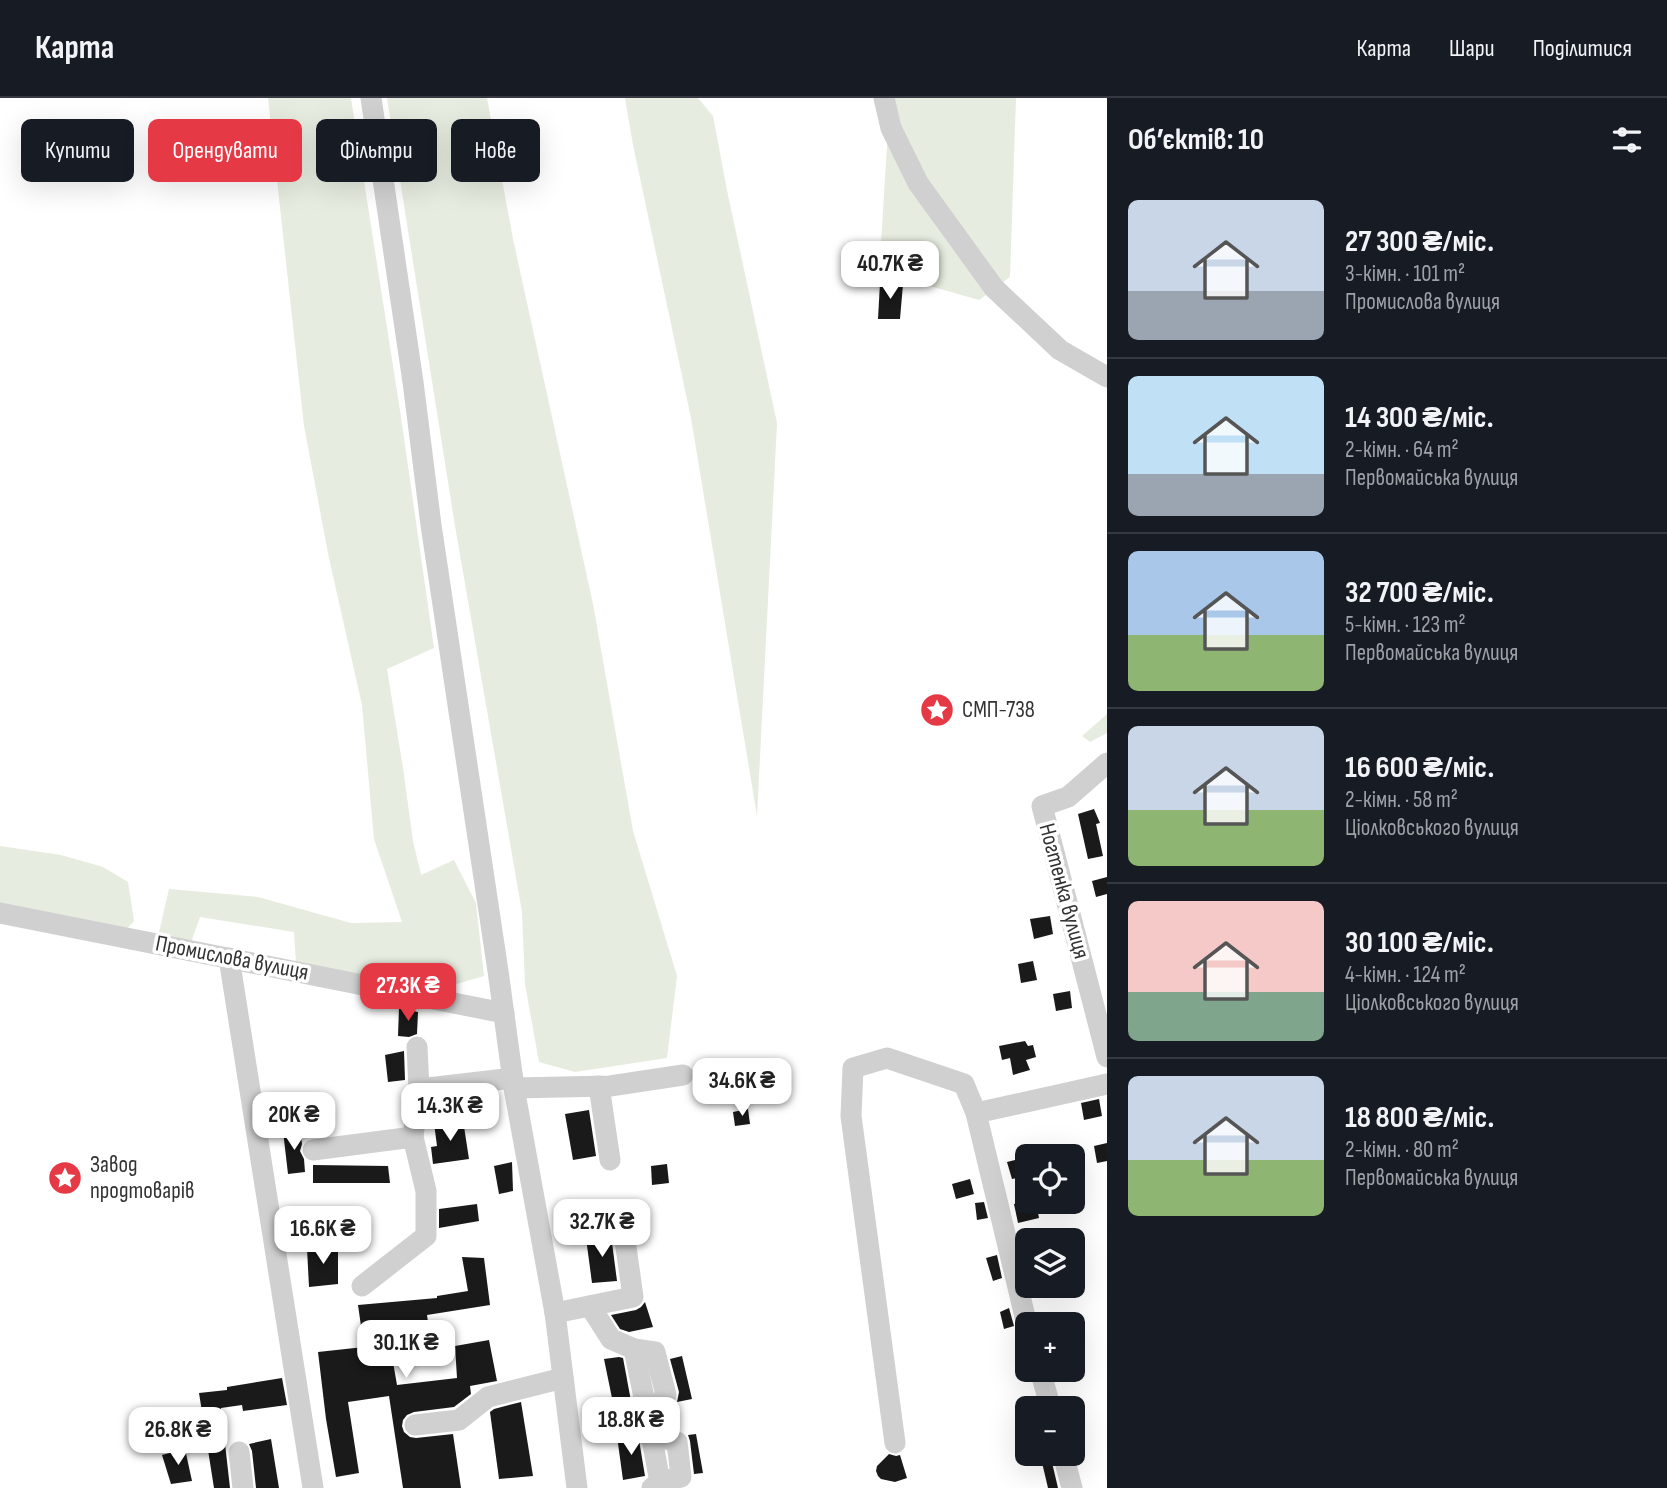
<!DOCTYPE html>
<html lang="uk">
<meta charset="utf-8">
<style>
body{margin:0;font-family:"Sofia Sans Condensed",sans-serif;background:#242831;color:#f1f3f6;height:100vh;display:flex;flex-direction:column;font-size:26px;white-space:nowrap}
*{box-sizing:border-box;margin:0}
p{font-size:23px;color:#9ea1a6}
.icon{flex:none;width:38px;height:38px;fill:none;stroke:currentColor;stroke-width:2;stroke-linecap:round;stroke-linejoin:round}
.map{position:relative;flex:1;overflow:hidden}
.details{display:flex;flex-direction:column;background:#171b24;width:560px}
.details>*{flex:none}
.top-card{position:absolute;left:21px;top:21px;width:665px;height:63px;display:flex;gap:14px}
.buttons{position:absolute;left:1015px;top:1046px;display:grid;gap:14px}
.buttons a{display:grid;place-items:center;width:70px;height:70px;border-radius:10px;background:#171b24;box-shadow:0 7px 28px #0002;font-size:35px}
.price{position:absolute;translate:-50% -60px;padding:0 16px;border-radius:14px;background:#fff;color:#222;font-size:23px;line-height:46px;filter:drop-shadow(0 2px 4px #0008)}
.price::after{content:'';position:absolute;left:50%;top:42px;width:21px;height:16px;margin-left:-10px;background:inherit;clip-path:polygon(0 0,100% 0,50% 100%)}
.price.selected{background:#e63946;color:#fff}
ul{padding:0;list-style:none}
li{display:flex;align-items:center;gap:21px;height:175px;padding:0 21px}
li+li{border-top:2px solid #363941}
li span{display:grid;place-items:center;flex:none;width:196px;height:140px;border-radius:10px;color:#555}
li>.icon{margin-inline-start:auto}
span .icon{width:84px;height:84px;fill:#fffc;stroke-width:1}
li b{font-size:30px}
h2{display:flex;justify-content:space-between;align-items:center;height:84px;padding:0 21px;font-size:30px}
.pill{padding:0 24px;border-radius:10px;background:#171b24;box-shadow:0 7px 28px #0002;font-size:24px;line-height:63px}
.pill.selected{background:#e63946;color:#fff}
header{display:flex;align-items:center;gap:42px;box-sizing:border-box;height:98px;padding:0 35px;background:#171b24;border-bottom:2px solid #363941}
header strong{font-size:33px}
nav{display:flex;gap:38px;margin-inline-start:auto;font-size:24px}
main{display:flex;flex:1;min-height:0}
.map>svg:first-child{display:block}
.green{fill:#e6ecdf}
.building{fill:#1a1a1a}
.lines{fill:none;stroke-linecap:round;stroke-linejoin:round}
.minor{stroke:#d0d0d0;stroke-width:21}
.labels{text-anchor:middle;dominant-baseline:central;stroke-width:7;stroke-linejoin:round;paint-order:stroke}
.poi-label{font-size:23px;fill:#333;stroke:#fff;text-anchor:start}
.street-label{font-size:23px;fill:#333;stroke:#fff}
</style>
<header>
<strong>Карта</strong>
<nav><a>Карта</a><a>Шари</a><a>Поділитися</a></nav>
</header>
<main>
<div class="map">
<svg width="1107" height="1390" viewBox="0 0 1107 1390">
<rect width="100%" height="100%" fill="#fff"/>
<!-- green -->
<g class="green">
<polygon points="268,0 351,0 401,319 434,550 387,571 403,670 413,743 421,777 454,762 476,805 484,878 436,892 296,865 294,834 200,819 190,847 158,839 169,791 258,799 351,825 402,824 374,741 362,607 329,460 304,328"/>
<polygon points="387,0 487,0 513,141 593,506 633,733 677,878 667,960 575,974 539,964 525,886 522,814 455,428"/>
<polygon points="625,0 698,0 713,18 728,97 777,325 757,718 691,320 633,47"/>
<polygon points="890,0 1016,0 1010,179 979,202 930,188 879,177"/>
<polygon points="1107,616 1107,635 1090,644 1082,638"/>
<polygon points="0,748 61,757 103,769 128,784 134,823 124,834 0,809"/>
</g>
<!-- building -->
<g class="building">
<polygon points="880,185 903,186 900,221 878,221"/>
<polygon points="1094,711 1100,725 1096,726 1103,758 1088,761 1078,716"/>
<polygon points="1107,779 1107,796 1096,799 1092,783"/>
<polygon points="1050,818 1053,836 1034,841 1030,821"/>
<polygon points="1033,863 1037,882 1021,885 1018,866"/>
<polygon points="1070,893 1072,910 1056,913 1053,896"/>
<polygon points="399,910 418,914 417,936 409,939 398,938"/>
<polygon points="1025,943 1028,948 1033,947 1036,959 1026,962 1030,972 1013,977 1010,960 1002,962 999,948"/>
<polygon points="404,953 405,982 388,984 385,957"/>
<polygon points="1099,1001 1102,1018 1084,1022 1081,1005"/>
<polygon points="748,1011 750,1026 735,1028 733,1014"/>
<polygon points="589,1012 596,1058 573,1062 565,1016"/>
<polygon points="463,1022 469,1061 433,1066 431,1049 437,1048 434,1025"/>
<polygon points="300,1032 302,1046 300,1053 304,1061 305,1074 288,1076 283,1033"/>
<polygon points="1107,1045 1107,1063 1097,1065 1094,1048"/>
<polygon points="1027,1059 1027,1078 1012,1081 1007,1064"/>
<polygon points="512,1064 513,1093 499,1096 494,1068"/>
<polygon points="667,1066 669,1085 652,1087 651,1068"/>
<polygon points="313,1067 388,1068 390,1085 313,1085"/>
<polygon points="970,1081 974,1096 956,1101 952,1086"/>
<polygon points="1027,1102 1027,1104 1036,1104 1039,1120 1018,1125 1014,1106"/>
<polygon points="984,1104 988,1120 977,1122 975,1105"/>
<polygon points="477,1106 479,1123 439,1130 439,1111"/>
<polygon points="611,1137 617,1183 592,1185 586,1140"/>
<polygon points="338,1149 338,1186 309,1189 307,1150"/>
<polygon points="997,1157 1002,1180 993,1183 986,1160"/>
<polygon points="462,1159 484,1160 490,1207 427,1217 431,1245 441,1244 442,1258 393,1264 397,1287 457,1280 455,1248 489,1242 497,1283 470,1288 471,1296 454,1309 414,1314 407,1317 403,1322 402,1328 404,1334 410,1339 416,1340 453,1336 461,1390 403,1390 389,1298 348,1304 359,1375 336,1379 326,1321 318,1254 364,1249 358,1207 437,1200 437,1198 468,1193"/>
<polygon points="645,1204 653,1229 629,1234 620,1231 611,1217 636,1212 641,1209"/>
<polygon points="1009,1210 1014,1228 1004,1231 1000,1214"/>
<polygon points="682,1258 692,1301 677,1304 679,1294 670,1261"/>
<polygon points="619,1259 623,1260 631,1303 613,1305 604,1261"/>
<polygon points="1027,1260 1027,1276 1018,1279 1015,1264"/>
<polygon points="282,1280 287,1307 243,1313 242,1307 221,1310 230,1390 214,1390 199,1295 227,1292 227,1289"/>
<polygon points="521,1304 533,1378 499,1381 490,1314 494,1311"/>
<polygon points="638,1336 645,1378 623,1382 617,1338"/>
<polygon points="696,1336 703,1375 694,1376 690,1343 688,1337"/>
<polygon points="271,1341 279,1390 256,1390 252,1353 249,1346"/>
<polygon points="185,1351 192,1383 171,1386 162,1357"/>
<polygon points="889,1356 896,1358 900,1357 907,1380 895,1384 881,1381 878,1378 876,1373 877,1368"/>
<polygon points="1040,1356 1050,1356 1058,1390 1048,1390"/>
</g>
<g class="lines">
<!-- minor -->
<g class="minor">
<polyline points="371,0 413,284 431,427 498,873 514,990 555,1215 577,1390"/>
<polyline points="884,0 891,30 918,85 994,190 1060,252 1107,279"/>
<polyline points="1107,665 1068,699 1042,708 1107,959"/>
<polyline points="0,815 504,915"/>
<polyline points="229,860 313,1390"/>
<polyline points="417,949 419,991"/>
<polyline points="599,988 610,1062"/>
<polyline points="514,990 610,988 683,977"/>
<polyline points="976,1015 1107,986"/>
<polyline points="313,1052 413,1039"/>
<polyline points="362,1188 426,1138 426,1093 413,1039 419,991 513,980"/>
<polyline points="590,1208 611,1241 634,1251 655,1254 666,1297 648,1319 660,1384 652,1390"/>
<polyline points="555,1215 633,1199 624,1135"/>
<polyline points="634,1251 648,1319"/>
<polyline points="1040,1272 1051,1311"/>
<polyline points="415,1327 459,1322 488,1299 563,1280"/>
<polyline points="652,1337 677,1344 681,1379 660,1384"/>
<polyline points="895,1345 851,1018 853,970 887,960 964,986 976,1015 1027,1227"/>
<polyline points="239,1354 243,1390"/>
<polyline points="1063,1356 1072,1390"/>
</g>
</g>
<!-- icons -->
<defs>
<g id="sight-disc" transform="scale(1.75)"><circle r="9.5" fill="#e63946" stroke="#fff"/><path d="M0-6L1.8-2.2L6-1.7L2.9 1.2L3.7 5.4L0 3.3L-3.7 5.4L-2.9 1.2L-6-1.7L-1.8-2.2Z" fill="#fff"/></g>
</defs>
<g fill-rule="evenodd">
<use href="#sight-disc" x="937" y="612"/>
<use href="#sight-disc" x="65" y="1080"/>
</g>
<g class="labels">
<!-- poi labels -->
<g class="poi-label">
<text x="962" y="612">СМП-738</text>
<text x="90" y="1067">Завод<tspan x="90" dy="26">продтоварів</tspan></text>
</g>
<!-- street labels -->
<g class="street-label">
<text transform="translate(1064 793) rotate(75)">Ногтенка вулиця</text>
<text transform="translate(232 860) rotate(11)">Промислова вулиця</text>
</g>
</g>
</svg>
<div class="buttons">
<a><svg class="icon" aria-label="locate" viewBox="0 0 24 24"><circle cx="12" cy="12" r="6"/><path d="M12 2v4M12 18v4M2 12h4M18 12h4"/></svg></a>
<a><svg class="icon" aria-label="layers" viewBox="0 0 24 24"><path d="M12 4l9 5-9 5-9-5zM3 14l9 5 9-5"/></svg></a>
<a>+</a>
<a>−</a>
</div>
<b class="price" style="left:890px;top:203px">40.7K ₴</b>
<b class="price selected" style="left:408px;top:925px">27.3K ₴</b>
<b class="price" style="left:742px;top:1020px">34.6K ₴</b>
<b class="price" style="left:450px;top:1045px">14.3K ₴</b>
<b class="price" style="left:294px;top:1054px">20K ₴</b>
<b class="price" style="left:602px;top:1161px">32.7K ₴</b>
<b class="price" style="left:323px;top:1168px">16.6K ₴</b>
<b class="price" style="left:406px;top:1282px">30.1K ₴</b>
<b class="price" style="left:631px;top:1359px">18.8K ₴</b>
<b class="price" style="left:178px;top:1369px">26.8K ₴</b>
<div class="top-card">
<a class="pill">Купити</a>
<a class="pill selected">Орендувати</a>
<a class="pill">Фільтри</a>
<a class="pill">Нове</a>
</div>
</div>
<section class="details">
<h2>Об’єктів: 10<svg class="icon" aria-label="filters" viewBox="0 0 24 24"><path d="M4 7h16M4 17h16"/><circle cx="9" cy="7" r="2"/><circle cx="15" cy="17" r="2"/></svg></h2>
<ul>
<li><span style="background:linear-gradient(#c9d6e8 65%,#9aa5b1 0)"><svg class="icon" aria-label="home" viewBox="0 0 24 24"><path d="M3 11l9-7 9 7M6 9v11h12V9"/></svg></span><div><b>27 300 ₴/міс.</b><p>3-кімн. · 101 m²</p><p>Промислова вулиця</p></div></li>
<li><span style="background:linear-gradient(#bfe0f5 70%,#9aa5b1 0)"><svg class="icon" aria-label="home" viewBox="0 0 24 24"><path d="M3 11l9-7 9 7M6 9v11h12V9"/></svg></span><div><b>14 300 ₴/міс.</b><p>2-кімн. · 64 m²</p><p>Первомайська вулиця</p></div></li>
<li><span style="background:linear-gradient(#a9c7e8 60%,#8fb573 0)"><svg class="icon" aria-label="home" viewBox="0 0 24 24"><path d="M3 11l9-7 9 7M6 9v11h12V9"/></svg></span><div><b>32 700 ₴/міс.</b><p>5-кімн. · 123 m²</p><p>Первомайська вулиця</p></div></li>
<li><span style="background:linear-gradient(#c9d6e8 60%,#8fb573 0)"><svg class="icon" aria-label="home" viewBox="0 0 24 24"><path d="M3 11l9-7 9 7M6 9v11h12V9"/></svg></span><div><b>16 600 ₴/міс.</b><p>2-кімн. · 58 m²</p><p>Ціолковського вулиця</p></div></li>
<li><span style="background:linear-gradient(#f6c9c9 65%,#7fa58c 0)"><svg class="icon" aria-label="home" viewBox="0 0 24 24"><path d="M3 11l9-7 9 7M6 9v11h12V9"/></svg></span><div><b>30 100 ₴/міс.</b><p>4-кімн. · 124 m²</p><p>Ціолковського вулиця</p></div></li>
<li><span style="background:linear-gradient(#c9d6e8 60%,#8fb573 0)"><svg class="icon" aria-label="home" viewBox="0 0 24 24"><path d="M3 11l9-7 9 7M6 9v11h12V9"/></svg></span><div><b>18 800 ₴/міс.</b><p>2-кімн. · 80 m²</p><p>Первомайська вулиця</p></div></li>
</ul>
</section>
</main>
